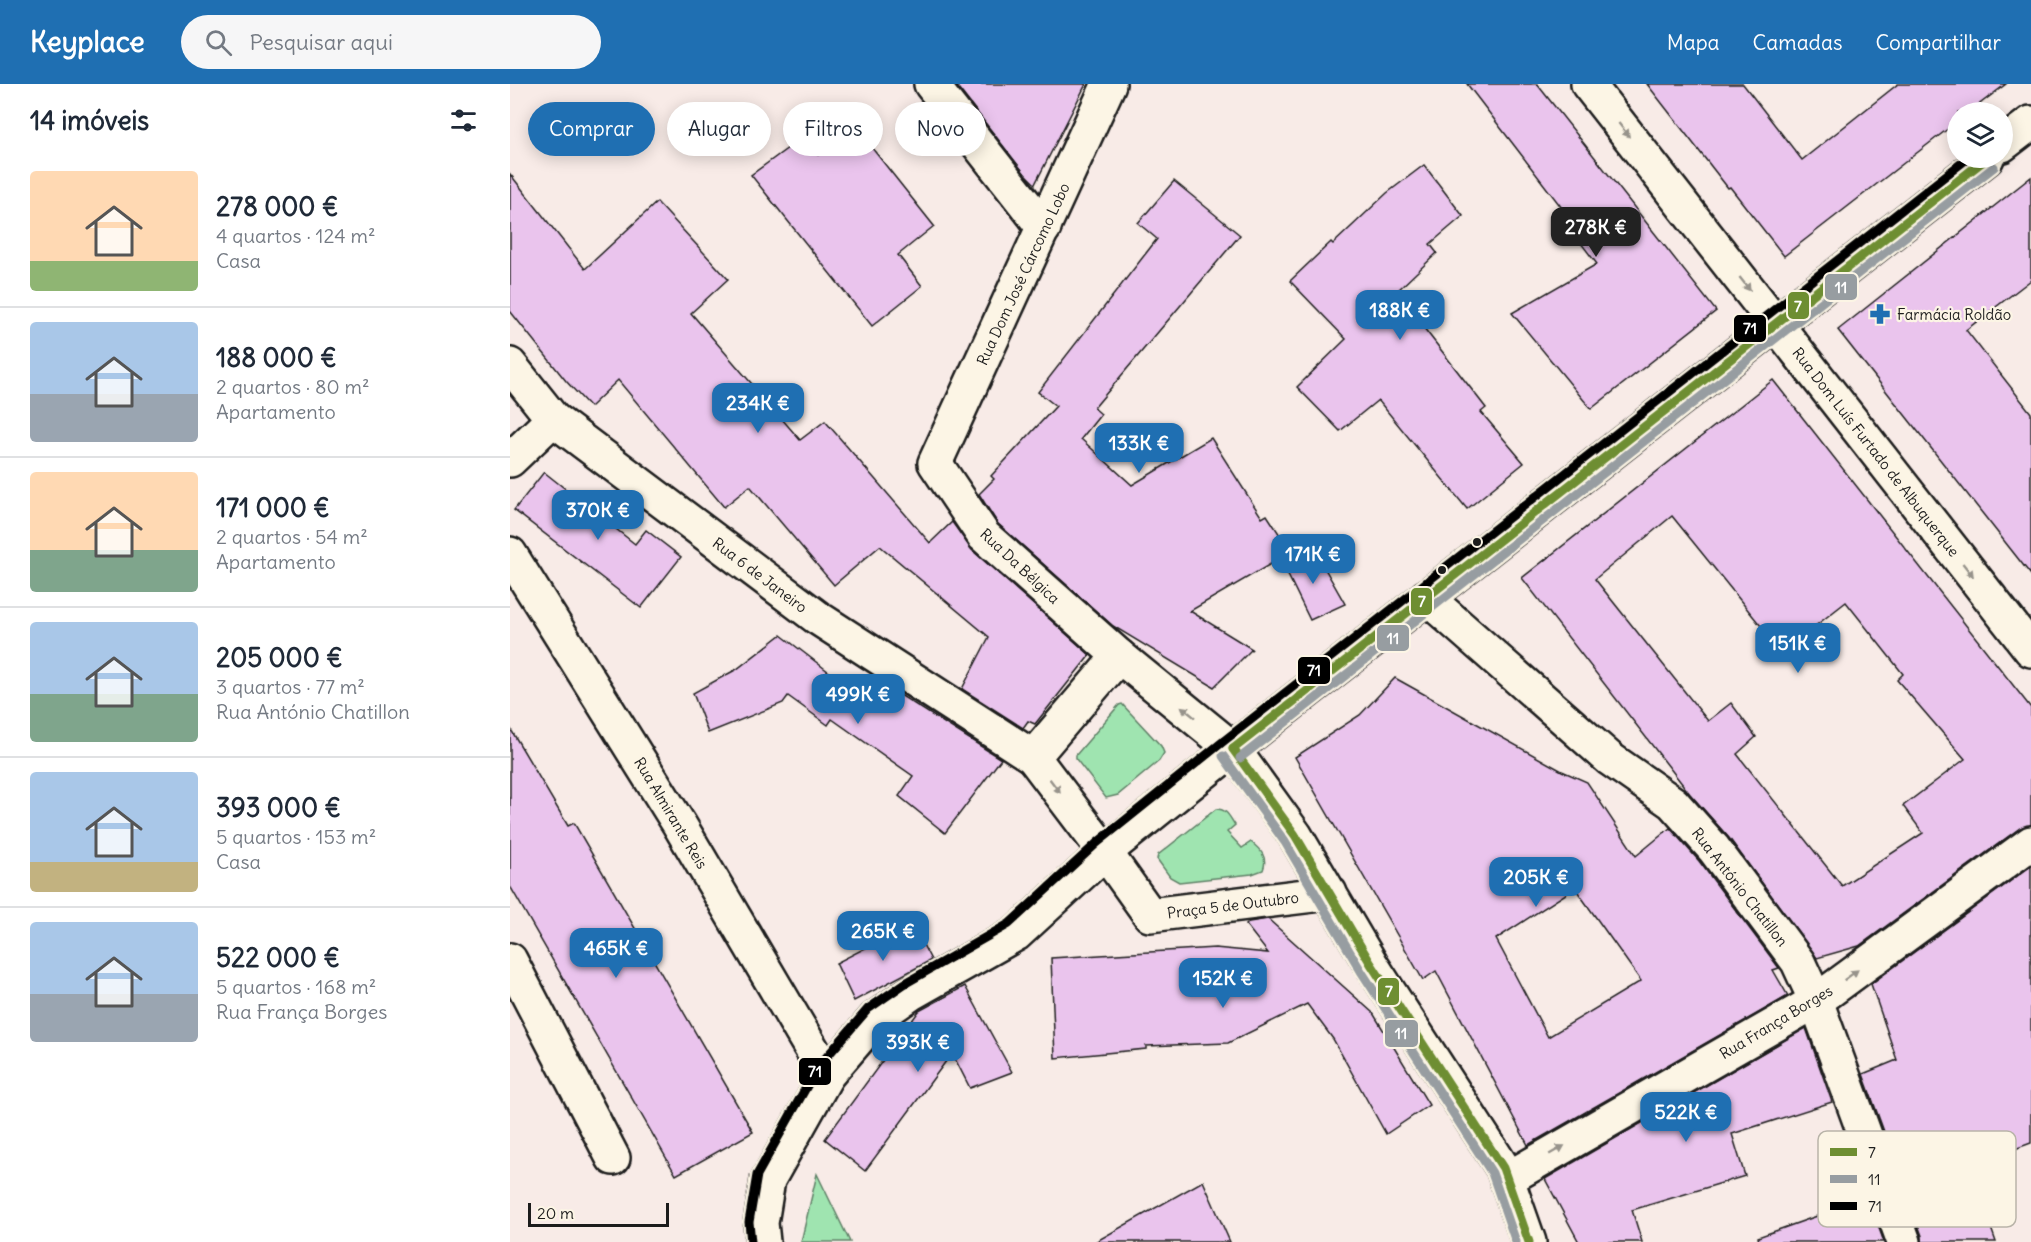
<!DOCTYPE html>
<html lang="pt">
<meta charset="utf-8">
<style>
body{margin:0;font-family:Delius,sans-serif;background:#f6f6f7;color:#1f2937;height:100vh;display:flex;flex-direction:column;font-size:22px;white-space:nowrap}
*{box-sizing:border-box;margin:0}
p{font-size:20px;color:#747a83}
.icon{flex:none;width:33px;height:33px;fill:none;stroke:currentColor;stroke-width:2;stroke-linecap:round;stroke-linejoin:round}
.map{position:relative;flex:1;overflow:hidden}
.sheet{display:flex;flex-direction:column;background:#fff;width:510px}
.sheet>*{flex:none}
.guide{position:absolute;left:18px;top:18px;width:570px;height:54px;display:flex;gap:12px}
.controls{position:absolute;left:1437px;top:18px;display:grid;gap:12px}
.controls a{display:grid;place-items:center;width:66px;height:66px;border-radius:50%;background:#fff;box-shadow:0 3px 15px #0003;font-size:30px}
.scale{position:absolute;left:18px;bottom:15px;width:141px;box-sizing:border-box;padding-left:6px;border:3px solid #1c1c1c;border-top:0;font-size:16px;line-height:21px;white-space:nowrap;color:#1c1c1c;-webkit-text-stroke:4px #fcf5e5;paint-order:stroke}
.price{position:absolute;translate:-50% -51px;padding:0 14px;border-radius:12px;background:#1f6fb2;color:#fff;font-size:20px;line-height:39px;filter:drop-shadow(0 2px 3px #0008)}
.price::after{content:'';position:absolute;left:50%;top:36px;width:18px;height:14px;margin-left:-9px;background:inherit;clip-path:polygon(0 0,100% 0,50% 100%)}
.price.active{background:#222;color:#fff}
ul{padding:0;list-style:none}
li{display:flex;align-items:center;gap:18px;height:150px;padding:0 30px}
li+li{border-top:2px solid #e0e1e3}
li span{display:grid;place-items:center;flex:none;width:168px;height:120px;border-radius:6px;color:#555}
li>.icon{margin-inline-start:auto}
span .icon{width:72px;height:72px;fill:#fffc;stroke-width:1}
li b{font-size:26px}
h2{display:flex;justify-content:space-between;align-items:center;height:72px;padding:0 30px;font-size:26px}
.tag{padding:0 21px;border-radius:27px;background:#fff;box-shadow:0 3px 15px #0003;font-size:21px;line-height:54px}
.tag.active{background:#1f6fb2;color:#fff}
header{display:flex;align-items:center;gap:36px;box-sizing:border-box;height:84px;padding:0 30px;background:#1f6fb2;color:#fff}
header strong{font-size:28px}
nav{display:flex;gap:33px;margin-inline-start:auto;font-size:21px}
.search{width:420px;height:54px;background:#f6f6f7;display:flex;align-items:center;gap:15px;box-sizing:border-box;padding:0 21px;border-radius:33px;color:#747a83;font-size:22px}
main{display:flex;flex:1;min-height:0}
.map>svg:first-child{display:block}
.green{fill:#9fe4b0;stroke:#5e8066;stroke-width:1.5}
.building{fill:#eac4ed;stroke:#1c1c1c;stroke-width:1.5;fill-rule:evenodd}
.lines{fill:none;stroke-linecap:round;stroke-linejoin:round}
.minor-casing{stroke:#1c1c1c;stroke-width:38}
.minor{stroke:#fcf5e5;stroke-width:33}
.bus-1-casing{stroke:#fcf5e5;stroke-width:14}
.bus-2-casing{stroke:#fcf5e5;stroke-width:14}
.bus-3-casing{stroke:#fcf5e5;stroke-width:14}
.bus-1{stroke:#6e8e31;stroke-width:9}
.bus-2{stroke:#979da1;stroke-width:9}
.bus-3{stroke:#000;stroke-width:9}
.oneway{fill:#97938b}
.bus-dot{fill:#1c1c1c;stroke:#fcf5e5;stroke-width:2}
.labels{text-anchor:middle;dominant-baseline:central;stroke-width:4.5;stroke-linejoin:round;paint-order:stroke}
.street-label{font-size:15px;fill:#1c1c1c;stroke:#fcf5e5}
.poi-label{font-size:15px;fill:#1c1c1c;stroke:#fcf5e5;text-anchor:start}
.key{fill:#fcf5e5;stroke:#b9b4a9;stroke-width:1.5}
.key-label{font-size:16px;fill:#1c1c1c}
.line-badge{stroke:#fcf5e5;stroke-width:2}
.badge-label{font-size:16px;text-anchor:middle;font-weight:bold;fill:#fff}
</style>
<header>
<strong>Keyplace</strong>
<div class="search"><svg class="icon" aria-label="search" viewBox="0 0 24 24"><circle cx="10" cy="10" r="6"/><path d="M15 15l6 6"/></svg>Pesquisar aqui</div>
<nav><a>Mapa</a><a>Camadas</a><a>Compartilhar</a></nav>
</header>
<main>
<section class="sheet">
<h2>14 imóveis<svg class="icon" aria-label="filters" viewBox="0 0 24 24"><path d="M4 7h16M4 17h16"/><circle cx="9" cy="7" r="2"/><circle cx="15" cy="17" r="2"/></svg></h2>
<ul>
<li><span style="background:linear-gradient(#ffd9b3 75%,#8fb573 0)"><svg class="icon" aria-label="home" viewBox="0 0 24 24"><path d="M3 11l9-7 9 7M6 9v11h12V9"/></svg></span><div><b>278 000 €</b><p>4 quartos · 124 m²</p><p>Casa</p></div></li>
<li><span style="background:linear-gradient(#a9c7e8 60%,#9aa5b1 0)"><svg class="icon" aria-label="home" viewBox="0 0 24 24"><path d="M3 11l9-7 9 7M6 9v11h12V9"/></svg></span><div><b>188 000 €</b><p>2 quartos · 80 m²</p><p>Apartamento</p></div></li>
<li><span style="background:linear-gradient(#ffd9b3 65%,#7fa58c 0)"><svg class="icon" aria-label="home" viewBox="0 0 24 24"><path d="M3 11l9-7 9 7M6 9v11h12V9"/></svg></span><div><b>171 000 €</b><p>2 quartos · 54 m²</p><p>Apartamento</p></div></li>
<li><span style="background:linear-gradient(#a9c7e8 60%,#7fa58c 0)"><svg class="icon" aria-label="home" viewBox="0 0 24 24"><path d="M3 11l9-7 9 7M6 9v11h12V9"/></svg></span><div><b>205 000 €</b><p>3 quartos · 77 m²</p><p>Rua António Chatillon</p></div></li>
<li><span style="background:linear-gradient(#a9c7e8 75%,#c2b280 0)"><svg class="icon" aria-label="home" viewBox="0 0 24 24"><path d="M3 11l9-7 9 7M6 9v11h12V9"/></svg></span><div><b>393 000 €</b><p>5 quartos · 153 m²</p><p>Casa</p></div></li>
<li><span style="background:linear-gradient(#a9c7e8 60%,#9aa5b1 0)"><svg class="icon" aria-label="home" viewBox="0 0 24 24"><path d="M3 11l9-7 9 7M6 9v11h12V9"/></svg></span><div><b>522 000 €</b><p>5 quartos · 168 m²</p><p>Rua França Borges</p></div></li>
</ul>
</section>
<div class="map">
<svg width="1521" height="1158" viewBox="0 0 1521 1158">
<rect width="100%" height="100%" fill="#f8ebe7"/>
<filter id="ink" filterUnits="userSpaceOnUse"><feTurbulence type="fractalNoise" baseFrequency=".0167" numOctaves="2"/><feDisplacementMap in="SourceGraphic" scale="12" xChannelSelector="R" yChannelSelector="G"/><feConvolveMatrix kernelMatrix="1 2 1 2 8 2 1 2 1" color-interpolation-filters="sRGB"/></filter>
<g filter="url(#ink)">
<!-- green -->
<g class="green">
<polygon points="612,620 651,662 654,669 649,677 608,711 596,714 566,675 566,671 609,621"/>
<path d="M706 725C717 725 719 732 725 741L717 748 732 764 741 758C751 766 758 773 753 786L742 790 669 798 660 793 647 775 648 771Z"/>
<polygon points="307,1090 340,1158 291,1158"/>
</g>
<!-- building -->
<g class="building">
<polygon points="445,0 576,0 525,100 515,90"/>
<polygon points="957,0 1027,0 1206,227 1081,325 1002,229 1087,180 1067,154 1072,150"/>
<polygon points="1137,0 1233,0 1292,76 1388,0 1496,0 1459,28 1448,28 1448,37 1274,172 1220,103 1218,104"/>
<polygon points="293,53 308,71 328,56 337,67 354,54 424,142 388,171 412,202 362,242 241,91"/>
<polygon points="914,81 953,132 920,160 927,169 886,208 976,324 971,328 1014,379 957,425 868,316 830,347 787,303 836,255 780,197 821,158 823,160 877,109"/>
<polygon points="0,90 75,185 147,118 218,195 181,229 290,356 315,337 420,459 442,438 462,466 580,571 525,640 518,637 513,644 452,605 479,553 370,462 324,501 240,402 214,423 108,296 80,323 56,297 0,227"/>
<polygon points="1521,93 1521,196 1456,246 1521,329 1521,491 1328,246"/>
<polygon points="664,97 730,151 584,324 591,330 571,355 622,401 701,354 752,434 757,431 781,468 680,527 742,565 704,603 603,542 488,440 469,410 484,395 481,392 546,322 528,308 647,155 628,139"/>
<path d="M1263 296 1521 624V741L1510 744 1349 862 1307 874 1219 754 1180 710 1012 494ZM1162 432 1272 568 1336 518 1393 590 1387 596 1455 675 1393 722 1413 749 1332 802 1227 670 1246 653 1221 619 1198 637 1085 495Z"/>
<polygon points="34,388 125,460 136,446 171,473 131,524 4,426"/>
<polygon points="802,462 835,520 800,536 774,483"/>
<polygon points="271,551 349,611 365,595 491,675 435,749 389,712 403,692 322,635 318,641 278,612 273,619 198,649 183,609 227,585"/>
<path d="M885 594 1052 687 1077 698 1126 772 1160 744 1189 777 1269 884 1263 886 1278 912 1018 1061 926 887 913 896 785 673 850 631ZM1065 804 1131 897 1038 953 986 855Z"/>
<polygon points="0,644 58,742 64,739 243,1048 166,1091 0,802"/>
<polygon points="1521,782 1521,1059 1459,1082 1486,1158 1412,1158 1412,1152 1353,990 1387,976 1361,900"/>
<polygon points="758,835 863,929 919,1021 876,1050 823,955 797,920 718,959 636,962 636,965 545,974 541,874 705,864 758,869 736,841 739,838"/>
<polygon points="402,840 421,876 344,917 326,879"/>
<polygon points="455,902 502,988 460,1004 442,969 355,1087 315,1055 409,927"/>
<polygon points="1296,944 1322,1018 1222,1050 1235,1092 1122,1126 1132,1158 1069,1158 1035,1095"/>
<polygon points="693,1097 720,1158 585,1158"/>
<polygon points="1358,1114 1374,1158 1249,1158 1248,1153"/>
</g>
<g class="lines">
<!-- minor casing -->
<g class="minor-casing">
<g id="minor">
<polyline points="421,0 534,144"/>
<polyline points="599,0 425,379 474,452 609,572"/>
<polyline points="1078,0 1521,566"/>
<polyline points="1492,61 1521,39"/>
<polyline points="0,281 43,335 308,534 523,673"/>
<polyline points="0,376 43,335"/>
<polyline points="0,470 169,740 317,991"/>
<polyline points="916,513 1100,675 1163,719 1204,765 1288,878 1306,917 1394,1158"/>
<polyline points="820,809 640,831 595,768 523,673 609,572 723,665 785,751 861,880 993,1084 1019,1158"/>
<polyline points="0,876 103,1074"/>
<polyline points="997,1095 1306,917 1521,759"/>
<polyline points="253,1158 251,1139 258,1096 317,991 366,934 400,910 506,850 595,768 723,665 1477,74"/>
</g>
</g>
<!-- minor -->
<use href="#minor" class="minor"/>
<!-- bus-1 casing -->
<g class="bus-1-casing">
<g id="bus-1">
<polyline points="723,665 1477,74"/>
<polyline points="723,665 785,751 861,880 993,1084 1019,1158"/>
</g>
</g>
<!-- bus-2 casing -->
<g class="bus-2-casing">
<g id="bus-2">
<polyline points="713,672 775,758 851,887 982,1089 1006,1158"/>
<polyline points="730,674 1484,83"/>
</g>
</g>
<!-- bus-3 casing -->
<g class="bus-3-casing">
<polyline id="bus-3" points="241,1158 239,1138 247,1091 307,984 358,925 394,900 499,840 587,759 715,656 1458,74"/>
</g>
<!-- bus-1 -->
<use href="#bus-1" class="bus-1"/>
<!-- bus-2 -->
<use href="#bus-2" class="bus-2"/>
<!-- bus-3 -->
<use href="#bus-3" class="bus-3"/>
</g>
<!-- one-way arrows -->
<defs><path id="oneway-solid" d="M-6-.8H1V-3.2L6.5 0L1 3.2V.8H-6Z" transform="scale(1.5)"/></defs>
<g class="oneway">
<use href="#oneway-solid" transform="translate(1114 46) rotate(52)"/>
<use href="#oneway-solid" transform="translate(1235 200) rotate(52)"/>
<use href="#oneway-solid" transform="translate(1458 486) rotate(52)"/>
<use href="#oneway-solid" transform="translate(678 628) rotate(-141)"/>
<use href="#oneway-solid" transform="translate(545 702) rotate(53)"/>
<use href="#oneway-solid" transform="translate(1341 891) rotate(-36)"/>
<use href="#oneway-solid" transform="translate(1047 1066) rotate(-30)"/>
</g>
</g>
<!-- icons -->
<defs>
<g id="pharmacy-bare" transform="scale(1.62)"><path d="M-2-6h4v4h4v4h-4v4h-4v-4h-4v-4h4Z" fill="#1f6fb2" stroke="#fcf5e5" stroke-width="2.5" paint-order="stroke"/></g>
</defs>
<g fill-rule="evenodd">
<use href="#pharmacy-bare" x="1370" y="230"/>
</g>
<!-- markers -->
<g class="bus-dot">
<circle cx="967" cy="458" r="5"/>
<circle cx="932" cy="486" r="5"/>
</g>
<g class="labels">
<!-- street labels -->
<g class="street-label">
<text transform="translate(513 190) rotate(-65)">Rua Dom José Cárcomo Lobo</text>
<text transform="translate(1366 368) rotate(52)">Rua Dom Luís Furtado de Albuquerque</text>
<text transform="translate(510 482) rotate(43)">Rua Da Bélgica</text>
<text transform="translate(250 491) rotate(37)">Rua 6 de Janeiro</text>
<text transform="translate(161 729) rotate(59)">Rua Almirante Reis</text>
<text transform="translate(1230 803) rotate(52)">Rua António Chatillon</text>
<text transform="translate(723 821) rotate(-7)">Praça 5 de Outubro</text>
<text transform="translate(1266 938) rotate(-31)">Rua França Borges</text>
</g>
<!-- poi labels -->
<g class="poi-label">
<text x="1387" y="230">Farmácia Roldão</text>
</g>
</g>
<!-- legend -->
<rect x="1308" y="1047" width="198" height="96" rx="9" class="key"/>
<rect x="1320" y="1064" width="27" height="8" fill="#6e8e31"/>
<rect x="1320" y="1091" width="27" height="8" fill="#979da1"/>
<rect x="1320" y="1118" width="27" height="8" fill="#000"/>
<g class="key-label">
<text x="1358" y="1074">7</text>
<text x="1358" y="1101">11</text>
<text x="1358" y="1128">71</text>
</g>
<g class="line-badge">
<rect x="1314" y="189" width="34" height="28" rx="6" fill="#979da1"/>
<rect x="1277" y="207" width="23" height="29" rx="6" fill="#6e8e31"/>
<rect x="1223" y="230" width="34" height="29" rx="6" fill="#000"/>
<rect x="900" y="503" width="23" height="29" rx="6" fill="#6e8e31"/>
<rect x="866" y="540" width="34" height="28" rx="6" fill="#979da1"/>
<rect x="787" y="572" width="34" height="29" rx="6" fill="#000"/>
<rect x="867" y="893" width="23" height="29" rx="6" fill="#6e8e31"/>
<rect x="874" y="935" width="35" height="29" rx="6" fill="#979da1"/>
<rect x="288" y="973" width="34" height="29" rx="6" fill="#000"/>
</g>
<g class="badge-label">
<text x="1331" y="209">11</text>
<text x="1288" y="228">7</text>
<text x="1240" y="250">71</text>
<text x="912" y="523">7</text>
<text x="883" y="560">11</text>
<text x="804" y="592">71</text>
<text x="879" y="913">7</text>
<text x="891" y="955">11</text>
<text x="305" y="993">71</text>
</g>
</svg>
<div class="controls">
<a><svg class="icon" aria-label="layers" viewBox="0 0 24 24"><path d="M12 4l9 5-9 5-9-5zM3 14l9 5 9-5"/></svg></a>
</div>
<div class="scale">20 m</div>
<b class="price active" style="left:1086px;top:174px">278K €</b>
<b class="price" style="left:890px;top:257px">188K €</b>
<b class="price" style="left:248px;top:350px">234K €</b>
<b class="price" style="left:629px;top:390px">133K €</b>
<b class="price" style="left:88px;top:457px">370K €</b>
<b class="price" style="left:803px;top:501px">171K €</b>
<b class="price" style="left:1288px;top:590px">151K €</b>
<b class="price" style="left:348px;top:641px">499K €</b>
<b class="price" style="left:1026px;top:824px">205K €</b>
<b class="price" style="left:373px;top:878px">265K €</b>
<b class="price" style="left:106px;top:895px">465K €</b>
<b class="price" style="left:713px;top:925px">152K €</b>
<b class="price" style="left:408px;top:989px">393K €</b>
<b class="price" style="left:1176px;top:1059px">522K €</b>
<div class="guide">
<a class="tag active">Comprar</a>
<a class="tag">Alugar</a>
<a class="tag">Filtros</a>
<a class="tag">Novo</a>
</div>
</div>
</main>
